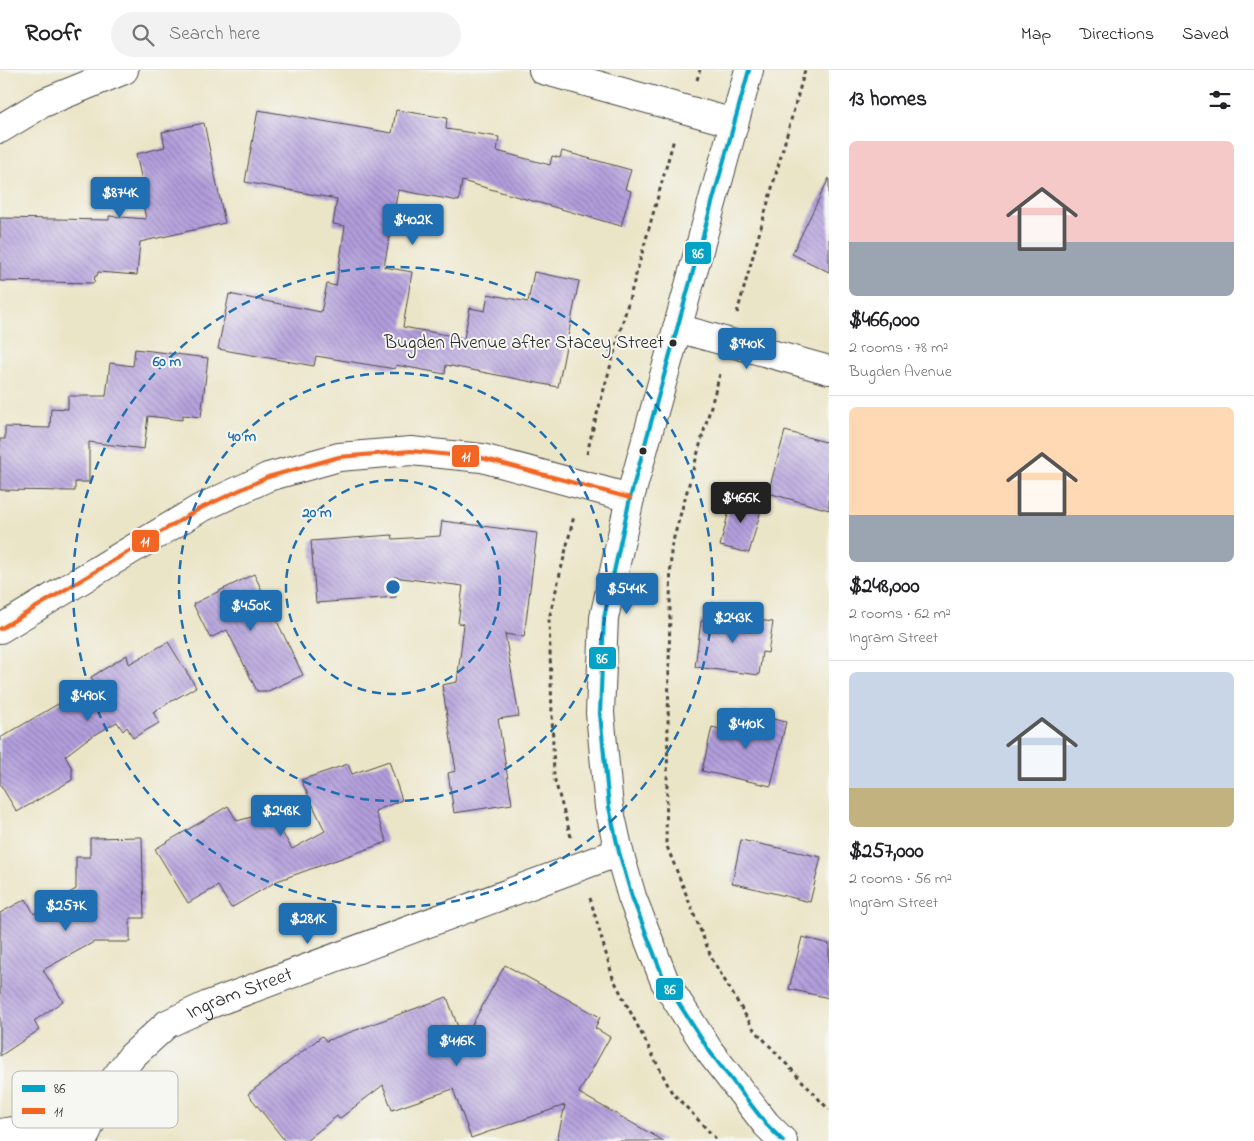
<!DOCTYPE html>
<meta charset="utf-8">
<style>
body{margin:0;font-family:"Indie Flower",sans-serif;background:#f2f2f2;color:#202124;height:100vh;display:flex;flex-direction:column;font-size:19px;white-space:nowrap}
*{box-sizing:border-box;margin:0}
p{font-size:16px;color:#757577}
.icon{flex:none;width:28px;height:28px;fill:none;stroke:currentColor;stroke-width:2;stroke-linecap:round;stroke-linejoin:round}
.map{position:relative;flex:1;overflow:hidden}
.panel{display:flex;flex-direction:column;background:#fff;width:425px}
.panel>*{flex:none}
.price{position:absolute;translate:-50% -42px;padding:0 11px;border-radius:5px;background:#1f6fb2;color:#fff;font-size:16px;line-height:32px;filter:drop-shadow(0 1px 2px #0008)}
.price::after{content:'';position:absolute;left:50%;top:30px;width:15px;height:11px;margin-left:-8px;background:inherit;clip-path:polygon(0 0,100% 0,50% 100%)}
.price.selected{background:#222;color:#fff}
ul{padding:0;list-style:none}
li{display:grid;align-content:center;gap:10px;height:265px;padding:0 20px}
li+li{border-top:1px solid #e0e0e0}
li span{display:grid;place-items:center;height:155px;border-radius:8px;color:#555}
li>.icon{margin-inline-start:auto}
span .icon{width:90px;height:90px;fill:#fffc;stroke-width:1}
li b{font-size:21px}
h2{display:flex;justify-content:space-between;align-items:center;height:60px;padding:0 20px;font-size:21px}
header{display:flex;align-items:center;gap:30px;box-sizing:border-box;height:70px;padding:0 25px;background:#fff;border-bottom:1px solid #e0e0e0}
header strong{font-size:24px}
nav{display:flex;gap:28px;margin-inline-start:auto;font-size:18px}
.search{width:350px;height:45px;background:#f2f2f2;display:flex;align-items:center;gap:12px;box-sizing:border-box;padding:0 18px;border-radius:28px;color:#757577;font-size:19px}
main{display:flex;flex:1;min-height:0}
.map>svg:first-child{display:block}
.building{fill:url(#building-back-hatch)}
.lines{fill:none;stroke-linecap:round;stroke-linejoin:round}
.minor-casing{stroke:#484743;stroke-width:30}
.tertiary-casing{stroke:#484743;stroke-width:30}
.path{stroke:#484743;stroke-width:3;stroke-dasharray:4 4;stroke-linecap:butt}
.minor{stroke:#fff;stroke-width:28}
.tertiary{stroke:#fff;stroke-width:28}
.bus-1-casing{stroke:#f6f6f2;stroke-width:8}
.bus-2-casing{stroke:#f6f6f2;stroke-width:8}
.bus-1{stroke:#02a3c6;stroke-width:4}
.bus-2{stroke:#f26522;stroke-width:4}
.ring{fill:none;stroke:#1f6fb2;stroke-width:2.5;stroke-dasharray:9 6}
.bus-dot{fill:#2b2b2b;stroke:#f6f6f2;stroke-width:2}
.labels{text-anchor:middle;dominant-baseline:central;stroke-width:4;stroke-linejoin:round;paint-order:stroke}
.bus-label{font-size:19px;fill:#2b2b2b;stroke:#f6f6f2;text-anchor:end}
.street-label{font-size:20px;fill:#2b2b2b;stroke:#f6f6f2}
.key{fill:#f6f6f2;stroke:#b9b9b6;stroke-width:1}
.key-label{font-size:14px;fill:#2b2b2b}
.centre{fill:#1f6fb2;stroke:#f6f6f2;stroke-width:2.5}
.ring-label{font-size:15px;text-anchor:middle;font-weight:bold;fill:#1f6fb2;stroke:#f6f6f2;stroke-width:4;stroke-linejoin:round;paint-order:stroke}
.line-badge{stroke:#f6f6f2;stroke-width:2}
.badge-label{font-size:14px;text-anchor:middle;font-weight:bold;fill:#fff}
</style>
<header>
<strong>Roofr</strong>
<div class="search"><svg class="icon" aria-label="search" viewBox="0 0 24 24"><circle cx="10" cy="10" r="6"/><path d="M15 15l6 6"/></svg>Search here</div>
<nav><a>Map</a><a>Directions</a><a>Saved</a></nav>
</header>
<main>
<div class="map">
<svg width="829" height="1071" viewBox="0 0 829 1071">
<defs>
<pattern id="building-back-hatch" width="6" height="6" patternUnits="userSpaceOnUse" patternTransform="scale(1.25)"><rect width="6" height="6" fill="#b29edc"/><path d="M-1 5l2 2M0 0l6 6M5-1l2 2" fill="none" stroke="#9181b3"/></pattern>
</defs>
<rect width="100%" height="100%" fill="#f6f6f2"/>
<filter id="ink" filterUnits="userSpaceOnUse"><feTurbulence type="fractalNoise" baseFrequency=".02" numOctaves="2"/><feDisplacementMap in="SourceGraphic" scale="10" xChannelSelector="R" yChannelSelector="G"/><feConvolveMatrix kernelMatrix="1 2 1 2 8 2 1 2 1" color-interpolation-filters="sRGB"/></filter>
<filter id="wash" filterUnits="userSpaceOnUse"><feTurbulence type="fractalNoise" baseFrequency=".0096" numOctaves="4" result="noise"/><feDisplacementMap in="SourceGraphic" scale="20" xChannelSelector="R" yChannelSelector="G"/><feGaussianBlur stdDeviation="1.12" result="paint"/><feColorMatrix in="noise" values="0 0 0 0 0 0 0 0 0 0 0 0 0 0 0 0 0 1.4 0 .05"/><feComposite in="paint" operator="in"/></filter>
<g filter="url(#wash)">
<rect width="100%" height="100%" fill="#ebe5c8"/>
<g id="blocks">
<!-- building -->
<g class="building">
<polygon points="258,40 392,63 396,40 447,48 446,59 499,67 497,81 550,95 552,86 560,88 562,81 631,100 625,119 631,121 621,156 462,111 459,131 398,120 384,197 412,202 403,257 464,268 470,238 485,241 488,224 528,232 534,202 579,211 558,317 446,295 445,304 396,295 395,299 316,286 314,296 218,279 229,224 321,242 327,214 336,216 345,156 333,154 337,129 245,112"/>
<polygon points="204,53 225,153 140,172 137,205 98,202 97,206 95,206 94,213 0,211 0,148 109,150 109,146 146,149 141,125 145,124 136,84 165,77 162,62"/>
<polygon points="829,108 829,202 792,184"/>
<polygon points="135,279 208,288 201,347 183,345 182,350 148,346 144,379 89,372 89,412 75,412 75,421 0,420 0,369 5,369 5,357 50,358 51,338 68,339 68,326 106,326 110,293 133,296"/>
<polygon points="785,361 829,373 829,440 768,423"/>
<polygon points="733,425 763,433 749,483 720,476"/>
<polygon points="442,451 537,463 524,567 505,564 519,646 498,649 512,734 454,743 448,703 456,701 442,615 457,612 464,554 458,553 463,516 394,507 396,527 316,533 311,471 392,465 393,469 440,466"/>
<polygon points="254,504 303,605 268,621 257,621 227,560 210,568 193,534"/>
<polygon points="712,544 773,552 768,583 762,582 759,605 695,597 701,551 711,552"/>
<polygon points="168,572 196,617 153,642 159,653 133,668 127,657 123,661 117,652 86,670 65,686 72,698 72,710 17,742 0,714 0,668 94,613 91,607 127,585 129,594"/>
<polygon points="742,641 786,652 771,716 702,701 712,657 737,663"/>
<polygon points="389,691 402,730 375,741 387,772 277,811 231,838 218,816 188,833 155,779 228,736 237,751 270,742 292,779 325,761 301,710 348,694 352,704"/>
<polygon points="142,767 144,848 130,848 130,872 94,872 43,900 63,931 34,951 39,960 0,986 0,843 26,829 34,844 76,819 76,787 90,787 90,768"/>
<polygon points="741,770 821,787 810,832 732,813"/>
<polygon points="802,867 829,874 829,928 789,919"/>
<polygon points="505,895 600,947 595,958 610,967 579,1023 664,1071 557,1071 565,1035 471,1068 453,1019 392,1040 383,1015 339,1049 337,1046 306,1071 285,1071 248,1024 322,966 326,971 447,927 463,971"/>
</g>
</g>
</g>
<g filter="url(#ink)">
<use href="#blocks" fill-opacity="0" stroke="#484743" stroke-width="1"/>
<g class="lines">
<!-- minor casing -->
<g class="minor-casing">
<g id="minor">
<polyline points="543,0 734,53"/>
<polyline points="0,59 43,33 124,0"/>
<polyline points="677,258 829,300"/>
<polyline points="0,559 199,439 268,407 339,387 411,381 482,388 630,428"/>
<path d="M0 1063C26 1057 53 1064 78 1071"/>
<path id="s1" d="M83 1071 102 1026 132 986 167 954 208 935 619 782"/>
</g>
</g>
<!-- tertiary casing -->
<g class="tertiary-casing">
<polyline id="tertiary" points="749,0 630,428 604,548 600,643 609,737 619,782 632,827 665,912 710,982 766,1054 783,1071"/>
</g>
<!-- path -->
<g class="path">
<polyline points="697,10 700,0"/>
<polyline points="737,243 805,0"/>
<polyline points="720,304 671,478 666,774 712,889 753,958 829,1040"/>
<polyline points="587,384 592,362 674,69"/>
<polyline points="571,767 554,707 549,549 574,446"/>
<polyline points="590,828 613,908 671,1021 718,1071"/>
</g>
<!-- minor -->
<use href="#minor" class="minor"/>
<!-- tertiary -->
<use href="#tertiary" class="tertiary"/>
<!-- bus-1 casing -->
<g class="bus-1-casing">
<polyline id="bus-1" points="749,0 630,428 604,548 600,643 609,737 619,782 632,827 665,912 710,982 766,1054 783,1071"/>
</g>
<!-- bus-2 casing -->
<g class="bus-2-casing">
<polyline id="bus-2" points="0,559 199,439 268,407 339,387 411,381 482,388 630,428"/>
</g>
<!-- bus-1 -->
<use href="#bus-1" class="bus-1"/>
<!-- bus-2 -->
<use href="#bus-2" class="bus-2"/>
</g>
</g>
<!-- distance rings -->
<g class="ring">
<circle cx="393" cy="517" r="107"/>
<circle cx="393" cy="517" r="214"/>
<circle cx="393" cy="517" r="320"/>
</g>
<!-- markers -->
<g class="bus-dot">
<circle cx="673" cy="273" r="4.5"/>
<circle cx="643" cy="381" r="4.5"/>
</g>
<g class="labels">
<!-- bus labels -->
<g class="bus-label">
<text x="664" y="273">Bugden Avenue after Stacey Street</text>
</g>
<!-- street labels -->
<g class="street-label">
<text stroke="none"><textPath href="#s1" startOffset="225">Ingram Street</textPath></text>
</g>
</g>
<!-- legend -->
<rect x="12" y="1001" width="166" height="57" rx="8" class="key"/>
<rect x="22" y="1015" width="23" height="7" fill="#02a3c6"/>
<rect x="22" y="1038" width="23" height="6" fill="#f26522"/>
<g class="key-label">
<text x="54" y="1023">86</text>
<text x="54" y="1046">11</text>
</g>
<circle cx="393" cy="517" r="8" class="centre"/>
<g class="ring-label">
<text x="167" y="296">60 m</text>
<text x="242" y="371">40 m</text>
<text x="317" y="447">20 m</text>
</g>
<g class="line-badge">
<rect x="684" y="171" width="28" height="24" rx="5" fill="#02a3c6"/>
<rect x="451" y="374" width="29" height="24" rx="5" fill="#f26522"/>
<rect x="131" y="459" width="29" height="24" rx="5" fill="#f26522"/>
<rect x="588" y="576" width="29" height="24" rx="5" fill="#02a3c6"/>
<rect x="655" y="907" width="29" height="24" rx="5" fill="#02a3c6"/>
</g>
<g class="badge-label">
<text x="698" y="188">86</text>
<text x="466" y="391">11</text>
<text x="145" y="476">11</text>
<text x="602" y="593">86</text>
<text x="670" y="924">86</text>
</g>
</svg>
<b class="price" style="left:120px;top:149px">$874K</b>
<b class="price" style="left:413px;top:176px">$402K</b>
<b class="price" style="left:747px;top:300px">$940K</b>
<b class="price selected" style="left:741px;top:454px">$466K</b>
<b class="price" style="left:627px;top:545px">$544K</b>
<b class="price" style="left:251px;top:562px">$450K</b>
<b class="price" style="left:733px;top:574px">$243K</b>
<b class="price" style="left:88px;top:652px">$490K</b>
<b class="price" style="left:746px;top:680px">$410K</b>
<b class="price" style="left:281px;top:767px">$248K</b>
<b class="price" style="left:66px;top:862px">$257K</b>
<b class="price" style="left:308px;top:875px">$281K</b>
<b class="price" style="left:457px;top:997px">$416K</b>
</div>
<section class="panel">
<h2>13 homes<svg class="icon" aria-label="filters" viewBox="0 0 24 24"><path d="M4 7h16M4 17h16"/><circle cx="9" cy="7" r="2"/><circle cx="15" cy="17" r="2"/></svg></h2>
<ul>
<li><span style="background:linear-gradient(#f6c9c9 65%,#9aa5b1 0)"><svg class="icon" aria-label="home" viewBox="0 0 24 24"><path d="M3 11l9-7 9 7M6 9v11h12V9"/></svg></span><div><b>$466,000</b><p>2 rooms · 78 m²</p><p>Bugden Avenue</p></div></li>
<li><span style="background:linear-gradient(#ffd9b3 70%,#9aa5b1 0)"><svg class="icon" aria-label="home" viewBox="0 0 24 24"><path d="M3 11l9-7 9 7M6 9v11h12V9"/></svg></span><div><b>$248,000</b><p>2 rooms · 62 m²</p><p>Ingram Street</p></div></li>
<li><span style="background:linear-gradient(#c9d6e8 75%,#c2b280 0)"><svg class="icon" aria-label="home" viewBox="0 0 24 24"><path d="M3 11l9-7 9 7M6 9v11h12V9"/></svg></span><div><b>$257,000</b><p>2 rooms · 56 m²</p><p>Ingram Street</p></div></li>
</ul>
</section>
</main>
